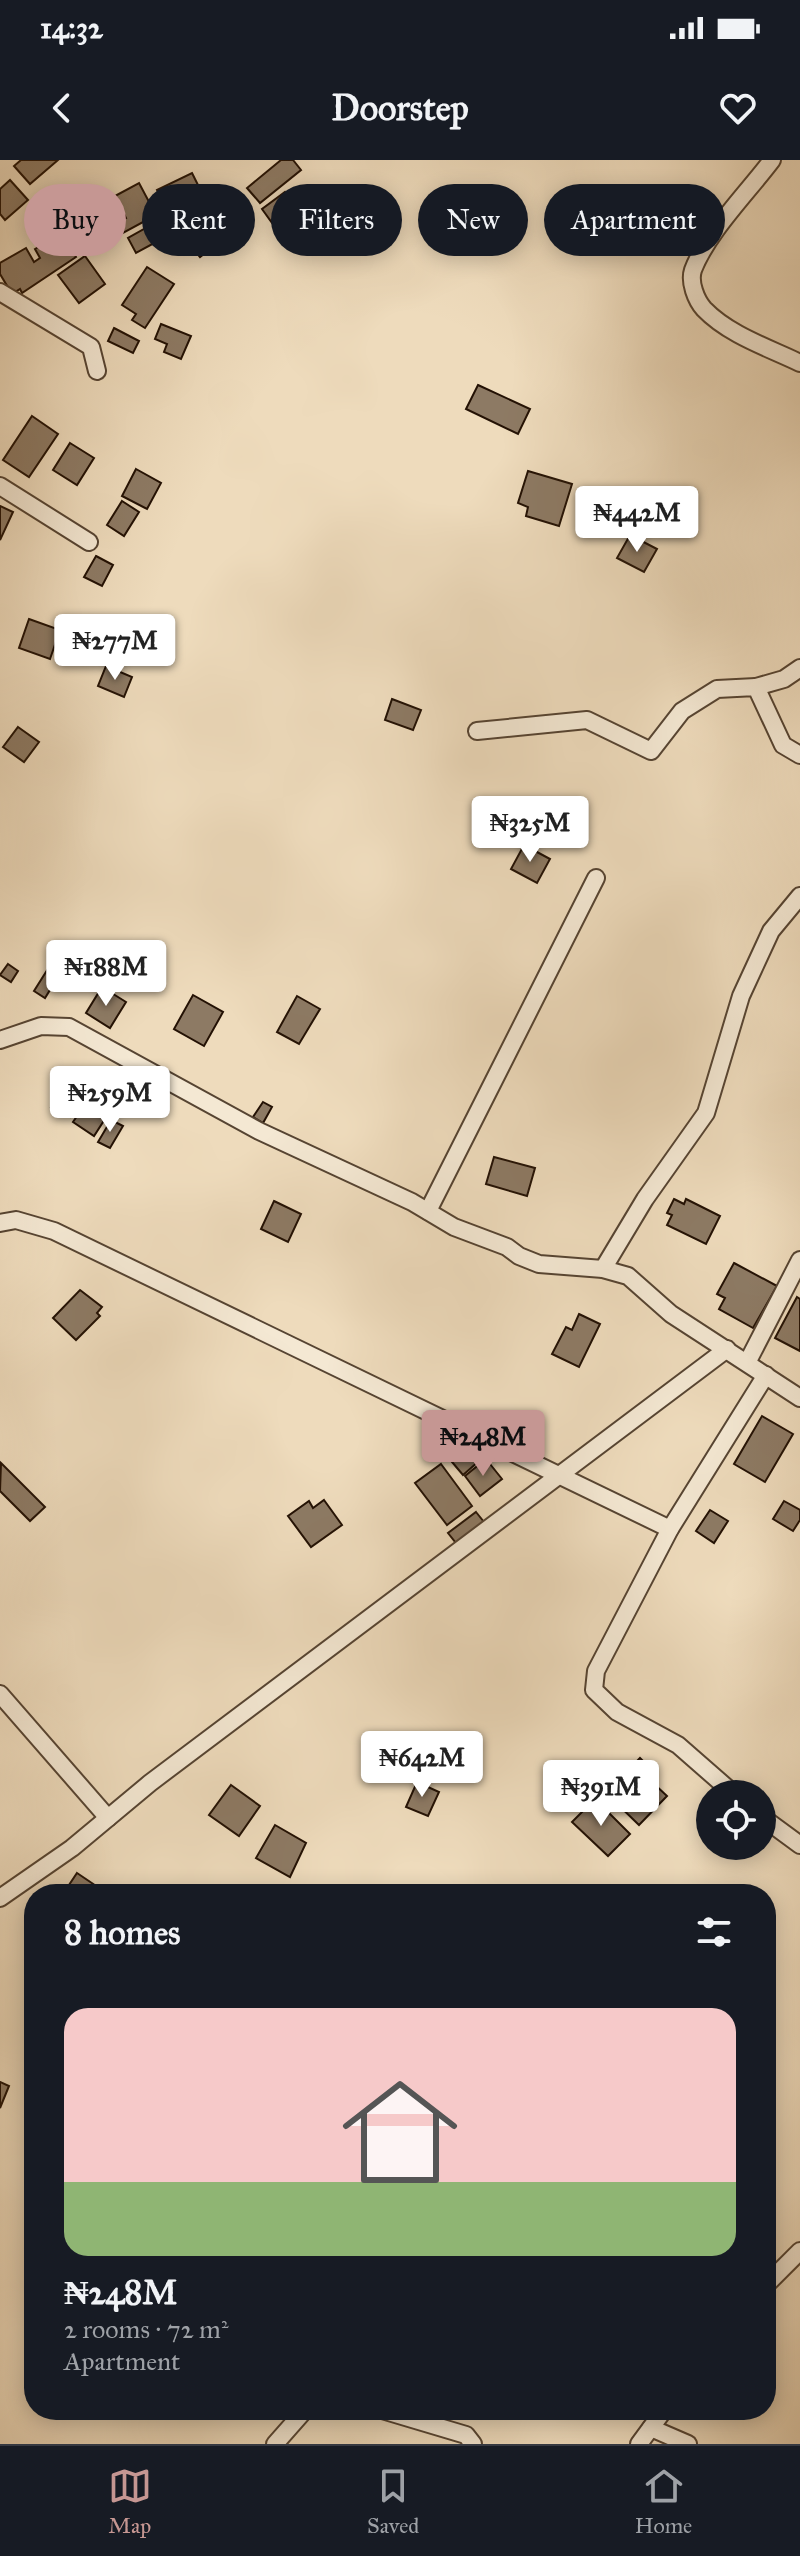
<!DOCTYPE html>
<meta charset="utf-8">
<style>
body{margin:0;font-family:"IM FELL Great Primer",serif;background:#242831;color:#f1f3f6;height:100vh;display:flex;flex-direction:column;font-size:30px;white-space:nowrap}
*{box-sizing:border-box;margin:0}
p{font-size:26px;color:#9ea1a6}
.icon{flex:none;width:44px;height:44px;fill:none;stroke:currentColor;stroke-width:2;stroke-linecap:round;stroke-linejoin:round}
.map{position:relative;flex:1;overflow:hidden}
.drawer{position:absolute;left:24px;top:1724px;width:752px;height:536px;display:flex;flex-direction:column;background:#171b24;border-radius:32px;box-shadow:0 4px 20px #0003}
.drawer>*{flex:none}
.banner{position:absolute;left:24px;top:24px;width:752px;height:72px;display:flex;gap:16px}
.fabs{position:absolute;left:696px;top:1620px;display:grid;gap:16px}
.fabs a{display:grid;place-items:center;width:80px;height:80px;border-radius:50%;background:#171b24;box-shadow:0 4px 20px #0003;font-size:40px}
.price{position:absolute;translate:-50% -68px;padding:0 18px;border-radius:8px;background:#fff;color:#222;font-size:26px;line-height:52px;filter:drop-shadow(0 2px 4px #0008)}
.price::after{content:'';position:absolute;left:50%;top:48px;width:24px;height:18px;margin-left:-12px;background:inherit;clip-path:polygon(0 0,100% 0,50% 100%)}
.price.current{background:#c59692;color:#111}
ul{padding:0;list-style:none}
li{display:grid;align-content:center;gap:16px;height:424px;padding:0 40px}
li+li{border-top:2px solid #363941}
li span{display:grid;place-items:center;height:248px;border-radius:24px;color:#555}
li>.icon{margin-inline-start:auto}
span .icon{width:144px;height:144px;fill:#fffc;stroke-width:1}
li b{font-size:34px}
h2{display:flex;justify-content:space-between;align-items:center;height:96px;padding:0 40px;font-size:34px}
.pill{padding:0 28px;border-radius:36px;background:#171b24;box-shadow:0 4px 20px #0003;font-size:28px;line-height:72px}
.pill.current{background:#c59692;color:#111}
.status{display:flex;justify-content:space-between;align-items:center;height:56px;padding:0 40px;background:#171b24;direction:ltr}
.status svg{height:22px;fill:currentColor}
header{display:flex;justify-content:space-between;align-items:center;height:104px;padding:0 40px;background:#171b24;font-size:36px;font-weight:700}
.tab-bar{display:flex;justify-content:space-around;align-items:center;height:112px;border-top:2px solid #363941;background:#171b24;font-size:22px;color:#9ea1a6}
.tab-bar a{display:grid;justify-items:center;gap:4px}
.tab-bar .current{color:#c59692}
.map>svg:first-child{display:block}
.building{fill:#8d7a64;stroke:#231104;stroke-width:2}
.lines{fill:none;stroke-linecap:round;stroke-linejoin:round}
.street-casing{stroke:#564432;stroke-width:20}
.street{stroke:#f4e8d3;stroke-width:16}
</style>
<div class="status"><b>14:32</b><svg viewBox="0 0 49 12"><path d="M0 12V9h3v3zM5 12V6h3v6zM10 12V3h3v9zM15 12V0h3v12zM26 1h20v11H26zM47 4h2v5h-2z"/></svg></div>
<header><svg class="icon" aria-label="back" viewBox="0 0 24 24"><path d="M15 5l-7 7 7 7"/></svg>Doorstep<svg class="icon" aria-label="heart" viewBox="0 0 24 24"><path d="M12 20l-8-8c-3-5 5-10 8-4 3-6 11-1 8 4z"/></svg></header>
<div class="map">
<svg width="800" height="2284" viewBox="0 0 800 2284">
<rect width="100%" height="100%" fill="#eedbbc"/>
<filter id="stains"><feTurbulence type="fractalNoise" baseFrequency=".0025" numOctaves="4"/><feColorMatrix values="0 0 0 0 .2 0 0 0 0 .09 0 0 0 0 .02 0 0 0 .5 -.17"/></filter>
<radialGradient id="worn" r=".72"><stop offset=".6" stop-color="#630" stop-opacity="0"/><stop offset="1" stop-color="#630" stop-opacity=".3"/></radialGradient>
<!-- building -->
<g class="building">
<polygon points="21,0 58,0 30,24 14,6"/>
<polygon points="281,0 293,0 301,10 260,43 247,28"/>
<polygon points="192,13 201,31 167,49 157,30"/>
<polygon points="10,20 28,40 5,60 0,54 0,29"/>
<polygon points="139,23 156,55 123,73 117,63 126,58 115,36"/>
<polygon points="60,32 71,51 59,56 49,37"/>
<polygon points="285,32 298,50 275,67 262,49"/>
<polygon points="206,34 213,47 178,68 170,55"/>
<polygon points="98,44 117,72 102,82 99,77 83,87 68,63"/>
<polygon points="215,53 231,73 200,97 184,78"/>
<polygon points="160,60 169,75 136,93 128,78"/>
<polygon points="62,73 76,97 22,133 20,129 12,134 0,114 0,103 26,88 34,102 40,98 35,89"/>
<polygon points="85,96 105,124 79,143 58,115"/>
<polygon points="147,107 174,124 145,168 132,160 136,154 122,145"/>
<polygon points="161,164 191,176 181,199 164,192 167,184 155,179"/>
<polygon points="114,168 139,181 133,193 108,181"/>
<polygon points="478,225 530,249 518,274 466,249"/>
<polygon points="32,256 58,274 29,317 3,300"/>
<polygon points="70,283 94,298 77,325 53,310"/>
<polygon points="136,309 161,323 147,349 122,336"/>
<polygon points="528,311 572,324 559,366 526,356 528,347 518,343"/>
<polygon points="122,341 139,352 124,376 107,365"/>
<polygon points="0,346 13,352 0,380"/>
<polygon points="630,375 657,389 644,412 617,398"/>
<polygon points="96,396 113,405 102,426 84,417"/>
<polygon points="29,459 60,470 50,499 19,488"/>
<polygon points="106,506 132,517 124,537 98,526"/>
<polygon points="392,539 421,550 413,570 385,560"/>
<polygon points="18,567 39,582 24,602 3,587"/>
<polygon points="524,685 550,699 537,723 511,709"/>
<polygon points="56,796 67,802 45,838 34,831"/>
<polygon points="8,804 18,811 11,822 0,815"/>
<polygon points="102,827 126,842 110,868 86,853"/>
<polygon points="193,835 223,852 204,886 174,869"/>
<polygon points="297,836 320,849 299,884 277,872"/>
<polygon points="69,913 88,923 70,957 51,947"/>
<polygon points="101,921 121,934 94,976 73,962"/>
<polygon points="263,942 272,947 263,963 253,957"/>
<polygon points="111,960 123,966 110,988 98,982"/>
<polygon points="494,997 535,1008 527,1036 486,1024"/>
<polygon points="674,1039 684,1044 686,1039 720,1056 706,1084 667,1065 672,1055 667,1053"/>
<polygon points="274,1041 301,1054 288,1082 261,1069"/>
<polygon points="734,1103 777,1126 753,1168 719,1149 725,1138 717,1134"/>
<polygon points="80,1130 102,1147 97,1153 100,1156 76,1180 53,1158"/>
<polygon points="797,1137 800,1139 800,1191 775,1178"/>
<polygon points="579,1154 600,1164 579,1207 552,1194 566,1167 572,1170"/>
<polygon points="762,1256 793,1274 765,1322 734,1304"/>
<polygon points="463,1282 479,1301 463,1315 447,1296"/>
<polygon points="486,1299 502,1319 480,1336 465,1316"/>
<polygon points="1,1303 45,1347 30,1361 0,1331"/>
<polygon points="441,1304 472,1346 447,1365 415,1323"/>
<polygon points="324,1340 342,1365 311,1387 288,1356 309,1341 313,1348"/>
<polygon points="784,1341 800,1350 800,1360 793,1371 773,1359"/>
<polygon points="710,1350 728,1361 714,1383 696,1371"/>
<polygon points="476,1352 484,1362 456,1383 448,1373"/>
<polygon points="640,1598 657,1615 651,1621 667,1636 639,1665 606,1633"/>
<polygon points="417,1622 439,1632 428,1656 406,1647"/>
<polygon points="231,1625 260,1646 239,1676 209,1655"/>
<polygon points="595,1639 630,1674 608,1696 572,1662"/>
<polygon points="275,1665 306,1683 290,1717 256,1698"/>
<polygon points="77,1713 108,1734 63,1734"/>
<polygon points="0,1922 9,1926 0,1948"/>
</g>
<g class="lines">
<!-- street casing -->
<g class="street-casing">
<g id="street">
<path d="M772 0C748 32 707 73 693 110 689 122 696 140 704 149 729 175 769 188 800 203"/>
<polyline points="0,132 91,187 97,211"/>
<polyline points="0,326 89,382"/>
<polyline points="756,527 784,519 800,508"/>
<polyline points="477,571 587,560 651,591 682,551 717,529 756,527 783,585 800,595"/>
<polyline points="0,880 41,866 69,867 259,971 412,1042 454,1067 507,1087 519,1096 539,1104 603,1109 628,1116 671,1154 800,1238"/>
<polyline points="428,1051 596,718"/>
<polyline points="0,1063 16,1060 54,1071 670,1369"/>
<polyline points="603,1109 645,1039 706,953 741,836 771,771 800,736"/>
<polyline points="748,1201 800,1100"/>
<polyline points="0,1534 108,1658"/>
<polyline points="734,1634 678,1585 617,1552 594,1530 596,1511 670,1369 766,1215"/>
<polyline points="762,1657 800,1685"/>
<polyline points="0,1738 72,1688 150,1623 727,1189"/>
<polyline points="766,2125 800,2091"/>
<polyline points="382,2250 466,2275 473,2284"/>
<polyline points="651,2268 688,2284"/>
<polyline points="275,2284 305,2250"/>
<polyline points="639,2284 664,2250"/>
</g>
</g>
<!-- street -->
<use href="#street" class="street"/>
</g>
<rect width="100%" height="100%" filter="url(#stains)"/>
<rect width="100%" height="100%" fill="url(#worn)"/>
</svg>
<div class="fabs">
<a><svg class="icon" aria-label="locate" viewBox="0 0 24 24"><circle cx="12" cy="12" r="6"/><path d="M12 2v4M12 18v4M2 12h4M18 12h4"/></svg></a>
</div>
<b class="price" style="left:637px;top:394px">₦442M</b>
<b class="price" style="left:115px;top:522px">₦277M</b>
<b class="price" style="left:530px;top:704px">₦325M</b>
<b class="price" style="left:106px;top:848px">₦188M</b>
<b class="price" style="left:110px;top:974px">₦259M</b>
<b class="price current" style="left:483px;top:1318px">₦248M</b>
<b class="price" style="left:422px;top:1639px">₦642M</b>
<b class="price" style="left:601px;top:1668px">₦391M</b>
<div class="banner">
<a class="pill current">Buy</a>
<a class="pill">Rent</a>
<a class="pill">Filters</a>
<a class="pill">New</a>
<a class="pill">Apartment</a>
</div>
<section class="drawer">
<h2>8 homes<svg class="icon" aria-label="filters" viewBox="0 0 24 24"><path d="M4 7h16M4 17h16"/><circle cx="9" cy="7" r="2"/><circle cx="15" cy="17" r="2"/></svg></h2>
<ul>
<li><span style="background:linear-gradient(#f6c9c9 70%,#8fb573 0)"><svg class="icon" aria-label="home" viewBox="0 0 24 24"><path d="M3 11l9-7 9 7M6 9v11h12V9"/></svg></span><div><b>₦248M</b><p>2 rooms · 72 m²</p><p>Apartment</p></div></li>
</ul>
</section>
</div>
<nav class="tab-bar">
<a class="current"><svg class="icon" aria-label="map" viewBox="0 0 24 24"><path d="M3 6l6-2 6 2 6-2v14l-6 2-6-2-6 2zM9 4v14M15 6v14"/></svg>Map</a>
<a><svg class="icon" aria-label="saved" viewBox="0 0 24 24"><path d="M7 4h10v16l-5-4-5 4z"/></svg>Saved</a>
<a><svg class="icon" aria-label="home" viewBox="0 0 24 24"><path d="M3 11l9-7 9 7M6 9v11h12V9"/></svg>Home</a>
</nav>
